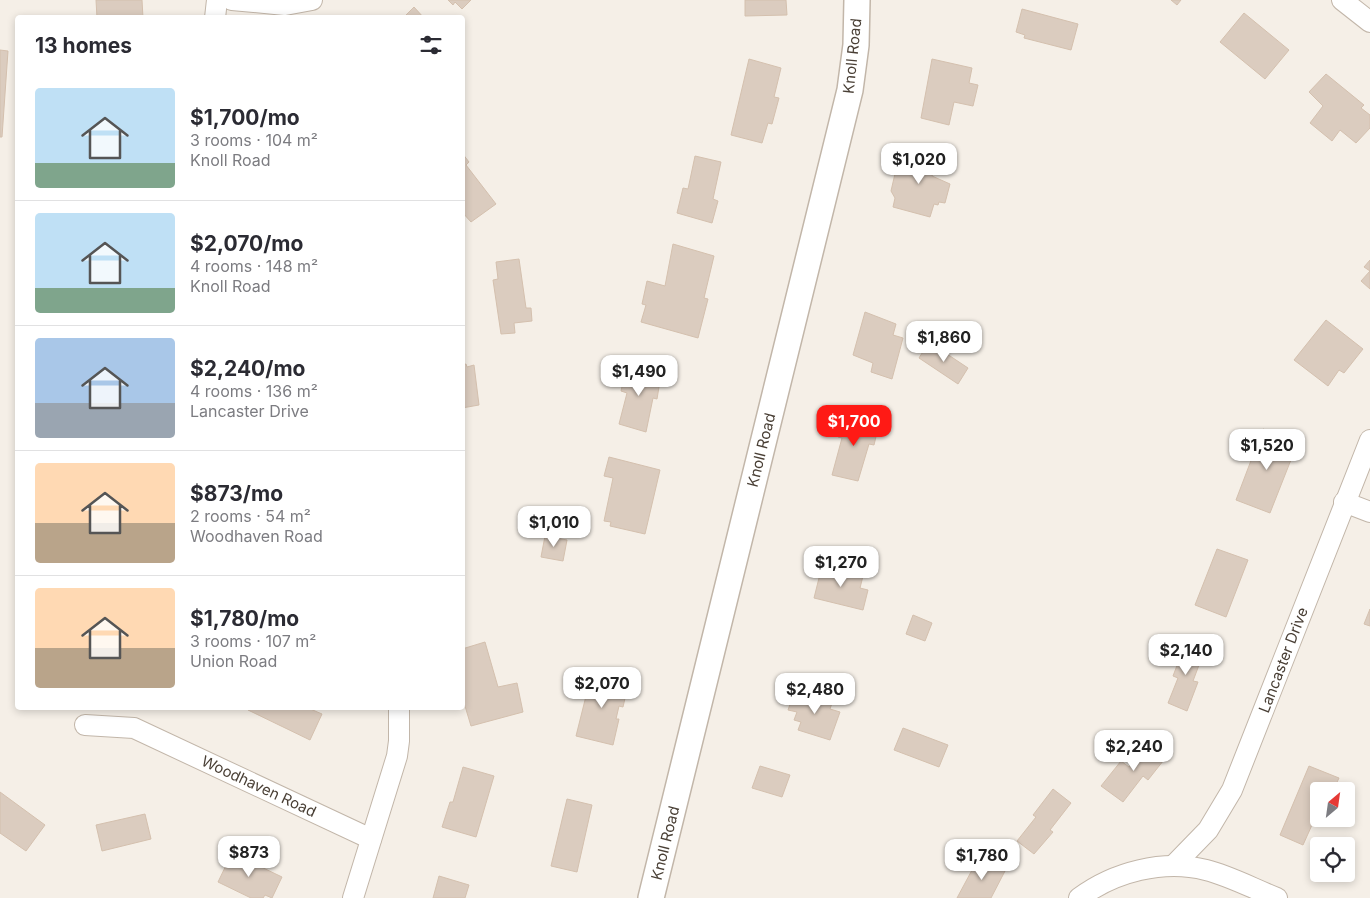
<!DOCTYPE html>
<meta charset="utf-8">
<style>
body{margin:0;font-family:Inter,sans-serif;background:#f7f7f7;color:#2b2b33;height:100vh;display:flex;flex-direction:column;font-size:19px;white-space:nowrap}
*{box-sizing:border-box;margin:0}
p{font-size:16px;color:#7c7c81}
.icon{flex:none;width:28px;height:28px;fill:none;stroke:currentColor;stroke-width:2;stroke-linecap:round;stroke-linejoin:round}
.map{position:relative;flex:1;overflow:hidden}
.panel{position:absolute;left:15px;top:15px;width:450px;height:695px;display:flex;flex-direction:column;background:#fff;border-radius:5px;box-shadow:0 2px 8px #0003}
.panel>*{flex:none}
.needle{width:32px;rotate:29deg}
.controls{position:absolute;left:1310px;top:782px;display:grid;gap:10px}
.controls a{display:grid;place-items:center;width:45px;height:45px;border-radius:5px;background:#fff;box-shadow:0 2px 8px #0003;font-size:25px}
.price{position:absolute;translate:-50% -42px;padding:0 11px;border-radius:10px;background:#fff;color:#222;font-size:16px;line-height:32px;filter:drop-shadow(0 1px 2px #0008)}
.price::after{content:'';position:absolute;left:50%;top:30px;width:15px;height:11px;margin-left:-8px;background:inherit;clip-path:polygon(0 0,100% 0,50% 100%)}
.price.selected{background:#ff1a15;color:#fff}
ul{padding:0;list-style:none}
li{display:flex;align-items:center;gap:15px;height:125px;padding:0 20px}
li+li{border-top:1px solid #e1e1e2}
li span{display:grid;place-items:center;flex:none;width:140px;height:100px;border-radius:5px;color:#555}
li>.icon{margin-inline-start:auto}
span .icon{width:60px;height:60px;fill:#fffc;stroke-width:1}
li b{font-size:21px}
h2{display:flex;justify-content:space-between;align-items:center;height:60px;padding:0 20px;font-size:21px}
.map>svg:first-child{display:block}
.building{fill:#dbccbf;stroke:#d4c0ae}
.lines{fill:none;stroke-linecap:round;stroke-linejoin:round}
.minor-casing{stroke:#c2b6a9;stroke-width:22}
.tertiary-casing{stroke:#c2b6a9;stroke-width:28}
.minor{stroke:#fff;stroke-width:20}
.tertiary{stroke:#fff;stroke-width:25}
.labels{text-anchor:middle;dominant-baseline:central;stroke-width:4;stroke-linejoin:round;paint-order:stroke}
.street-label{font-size:15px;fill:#493f35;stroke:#fff}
</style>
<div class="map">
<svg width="1370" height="898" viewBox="0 0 1370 898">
<rect width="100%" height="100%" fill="#f5efe7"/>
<!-- building -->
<g class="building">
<polygon points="96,0 142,0 143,18 97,18"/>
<polygon points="448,0 471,0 462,9 455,2 453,5"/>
<polygon points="745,0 786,0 787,15 745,16"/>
<polygon points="1171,0 1181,0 1177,5"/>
<polygon points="414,7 424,18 403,18"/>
<polygon points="1022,9 1078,24 1071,50 1024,38 1025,35 1016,32"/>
<polygon points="1244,13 1289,50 1265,79 1220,42"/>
<polygon points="0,50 8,51 2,137 0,137"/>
<polygon points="749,59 781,68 774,97 779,98 772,124 768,123 762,143 731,135"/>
<polygon points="932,59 972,68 969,83 978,85 973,106 954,102 949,125 921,118"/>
<polygon points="1326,74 1364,105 1361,108 1370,115 1370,128 1356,143 1340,130 1332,141 1310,123 1323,106 1309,92"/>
<polygon points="911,148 937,154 932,176 950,184 945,203 939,202 938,205 934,204 930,217 893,207 895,198 891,191 897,165 906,168"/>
<polygon points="462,153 469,162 466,165 496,204 471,222 462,212"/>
<polygon points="695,156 721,162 713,199 718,201 712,223 677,213 683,188 688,189"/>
<polygon points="673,244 714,256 704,298 708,299 698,338 641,322 646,305 642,304 647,281 665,286"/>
<polygon points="519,259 526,308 531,308 532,321 514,323 515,333 501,334 493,280 498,279 496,262"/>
<polygon points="1370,260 1370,289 1361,281 1370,271 1364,267"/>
<polygon points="865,312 896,324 893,335 903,338 892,379 871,372 873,363 853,355"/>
<polygon points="1326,320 1363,349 1344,373 1339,370 1328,386 1294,360"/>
<polygon points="929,342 968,368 958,384 919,358"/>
<polygon points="466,364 467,367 474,365 479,405 462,408 462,365"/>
<polygon points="627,365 661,375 657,399 653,398 646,432 619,424 627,393 621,391"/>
<polygon points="844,415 879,424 874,445 869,444 858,481 832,475 842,438 838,437"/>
<polygon points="1263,429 1298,442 1270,513 1236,500"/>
<polygon points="609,457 660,470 645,534 610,526 611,522 604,521 613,478 604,476"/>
<polygon points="545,536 567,540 563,561 541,557"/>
<polygon points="1217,549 1248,560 1226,617 1195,605"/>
<polygon points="822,566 863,576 860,588 868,590 863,610 814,598"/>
<polygon points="1370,609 1370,626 1364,624"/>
<polygon points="913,615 932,623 925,641 906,634"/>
<polygon points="485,642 498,687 517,683 523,712 471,726 462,696 462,649"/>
<polygon points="1186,642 1205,649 1193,681 1198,682 1187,711 1168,703 1178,678 1173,676"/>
<polygon points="592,672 624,679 620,693 626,694 623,707 619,706 616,719 619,719 613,745 576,736"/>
<polygon points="805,690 833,700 830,709 840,712 830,740 798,730 801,722 794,720 797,712 788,710 793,696 802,699"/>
<polygon points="249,708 308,708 322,714 310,740 248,710"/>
<polygon points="903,728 948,745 939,767 894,750"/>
<polygon points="1148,742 1167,756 1148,780 1143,776 1123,802 1101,786 1121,761 1129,767"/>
<polygon points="760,766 790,775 782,797 752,788"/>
<polygon points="1309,766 1339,778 1333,791 1319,791 1319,817 1316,816 1303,845 1280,835"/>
<polygon points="463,767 494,776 476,837 442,827 450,802 453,802"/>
<polygon points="1053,789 1071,803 1050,830 1053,832 1034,854 1017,841 1036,817 1033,815"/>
<polygon points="0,792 45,825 26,851 0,833"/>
<polygon points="567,799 592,805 577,872 551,866"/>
<polygon points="145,814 151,839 102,851 96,825"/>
<polygon points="232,853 282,877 272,898 265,895 263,898 251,898 218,882"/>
<polygon points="979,857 1005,871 991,898 957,898"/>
<polygon points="439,876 469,885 465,898 433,898"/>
</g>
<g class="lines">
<!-- minor casing -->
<g class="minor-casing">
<g id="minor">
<polyline points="232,0 285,5 312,0"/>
<polyline points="1342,0 1370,22"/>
<polyline points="215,18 217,0"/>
<polyline points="1344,502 1370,512"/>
<polyline points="85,725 134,728 371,839"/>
<polyline points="1173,866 1208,830 1232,790 1370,440"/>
<polyline points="353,898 397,756 399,741 399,708"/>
<path d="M1079 898C1114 872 1163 859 1206 870 1230 876 1254 889 1277 898"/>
</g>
</g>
<!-- tertiary casing -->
<g class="tertiary-casing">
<polyline id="tertiary" points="651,898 850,90 856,45 857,0"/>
</g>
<!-- minor -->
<use href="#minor" class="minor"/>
<!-- tertiary -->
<use href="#tertiary" class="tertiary"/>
</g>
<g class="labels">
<!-- street labels -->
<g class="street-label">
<text transform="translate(852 56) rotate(-84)">Knoll Road</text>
<text transform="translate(761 450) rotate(-76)">Knoll Road</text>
<text transform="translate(1283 660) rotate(-69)">Lancaster Drive</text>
<text transform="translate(259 786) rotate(25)">Woodhaven Road</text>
<text transform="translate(665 843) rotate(-76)">Knoll Road</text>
</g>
</g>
</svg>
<div class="controls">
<a><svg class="needle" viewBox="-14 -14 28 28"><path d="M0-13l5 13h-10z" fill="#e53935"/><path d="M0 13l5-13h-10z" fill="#7c7c81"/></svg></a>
<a><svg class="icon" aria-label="locate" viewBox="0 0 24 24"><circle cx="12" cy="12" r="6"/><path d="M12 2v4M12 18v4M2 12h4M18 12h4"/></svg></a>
</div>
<b class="price" style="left:919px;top:185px">$1,020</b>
<b class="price" style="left:944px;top:363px">$1,860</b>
<b class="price" style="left:639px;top:397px">$1,490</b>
<b class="price selected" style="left:854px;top:447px">$1,700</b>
<b class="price" style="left:1267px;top:471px">$1,520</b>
<b class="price" style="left:554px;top:548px">$1,010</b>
<b class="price" style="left:841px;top:588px">$1,270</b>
<b class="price" style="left:1186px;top:676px">$2,140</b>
<b class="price" style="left:602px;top:709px">$2,070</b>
<b class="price" style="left:815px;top:715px">$2,480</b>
<b class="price" style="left:1134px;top:772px">$2,240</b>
<b class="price" style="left:249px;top:878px">$873</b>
<b class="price" style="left:982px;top:881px">$1,780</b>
<section class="panel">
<h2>13 homes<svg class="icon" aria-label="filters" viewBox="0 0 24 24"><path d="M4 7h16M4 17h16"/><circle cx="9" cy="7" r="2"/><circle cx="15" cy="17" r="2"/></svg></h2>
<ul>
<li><span style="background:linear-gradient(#bfe0f5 75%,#7fa58c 0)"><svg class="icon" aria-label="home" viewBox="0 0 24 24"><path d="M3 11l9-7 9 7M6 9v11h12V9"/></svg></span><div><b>$1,700/mo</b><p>3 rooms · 104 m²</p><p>Knoll Road</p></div></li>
<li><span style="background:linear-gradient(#bfe0f5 75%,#7fa58c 0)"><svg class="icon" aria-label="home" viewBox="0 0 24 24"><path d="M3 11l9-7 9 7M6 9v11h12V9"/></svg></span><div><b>$2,070/mo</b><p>4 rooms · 148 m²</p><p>Knoll Road</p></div></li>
<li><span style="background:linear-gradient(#a9c7e8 65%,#9aa5b1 0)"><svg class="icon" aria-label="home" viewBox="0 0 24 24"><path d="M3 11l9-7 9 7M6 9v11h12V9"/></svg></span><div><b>$2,240/mo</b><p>4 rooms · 136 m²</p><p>Lancaster Drive</p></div></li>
<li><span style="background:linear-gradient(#ffd9b3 60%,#b9a48a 0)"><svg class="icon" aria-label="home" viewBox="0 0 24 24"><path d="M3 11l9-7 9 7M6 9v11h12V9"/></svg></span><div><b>$873/mo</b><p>2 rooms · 54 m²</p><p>Woodhaven Road</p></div></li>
<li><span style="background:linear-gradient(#ffd9b3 60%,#b9a48a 0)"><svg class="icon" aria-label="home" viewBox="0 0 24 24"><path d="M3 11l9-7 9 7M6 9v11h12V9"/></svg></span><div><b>$1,780/mo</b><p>3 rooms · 107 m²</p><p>Union Road</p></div></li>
</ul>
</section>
</div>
